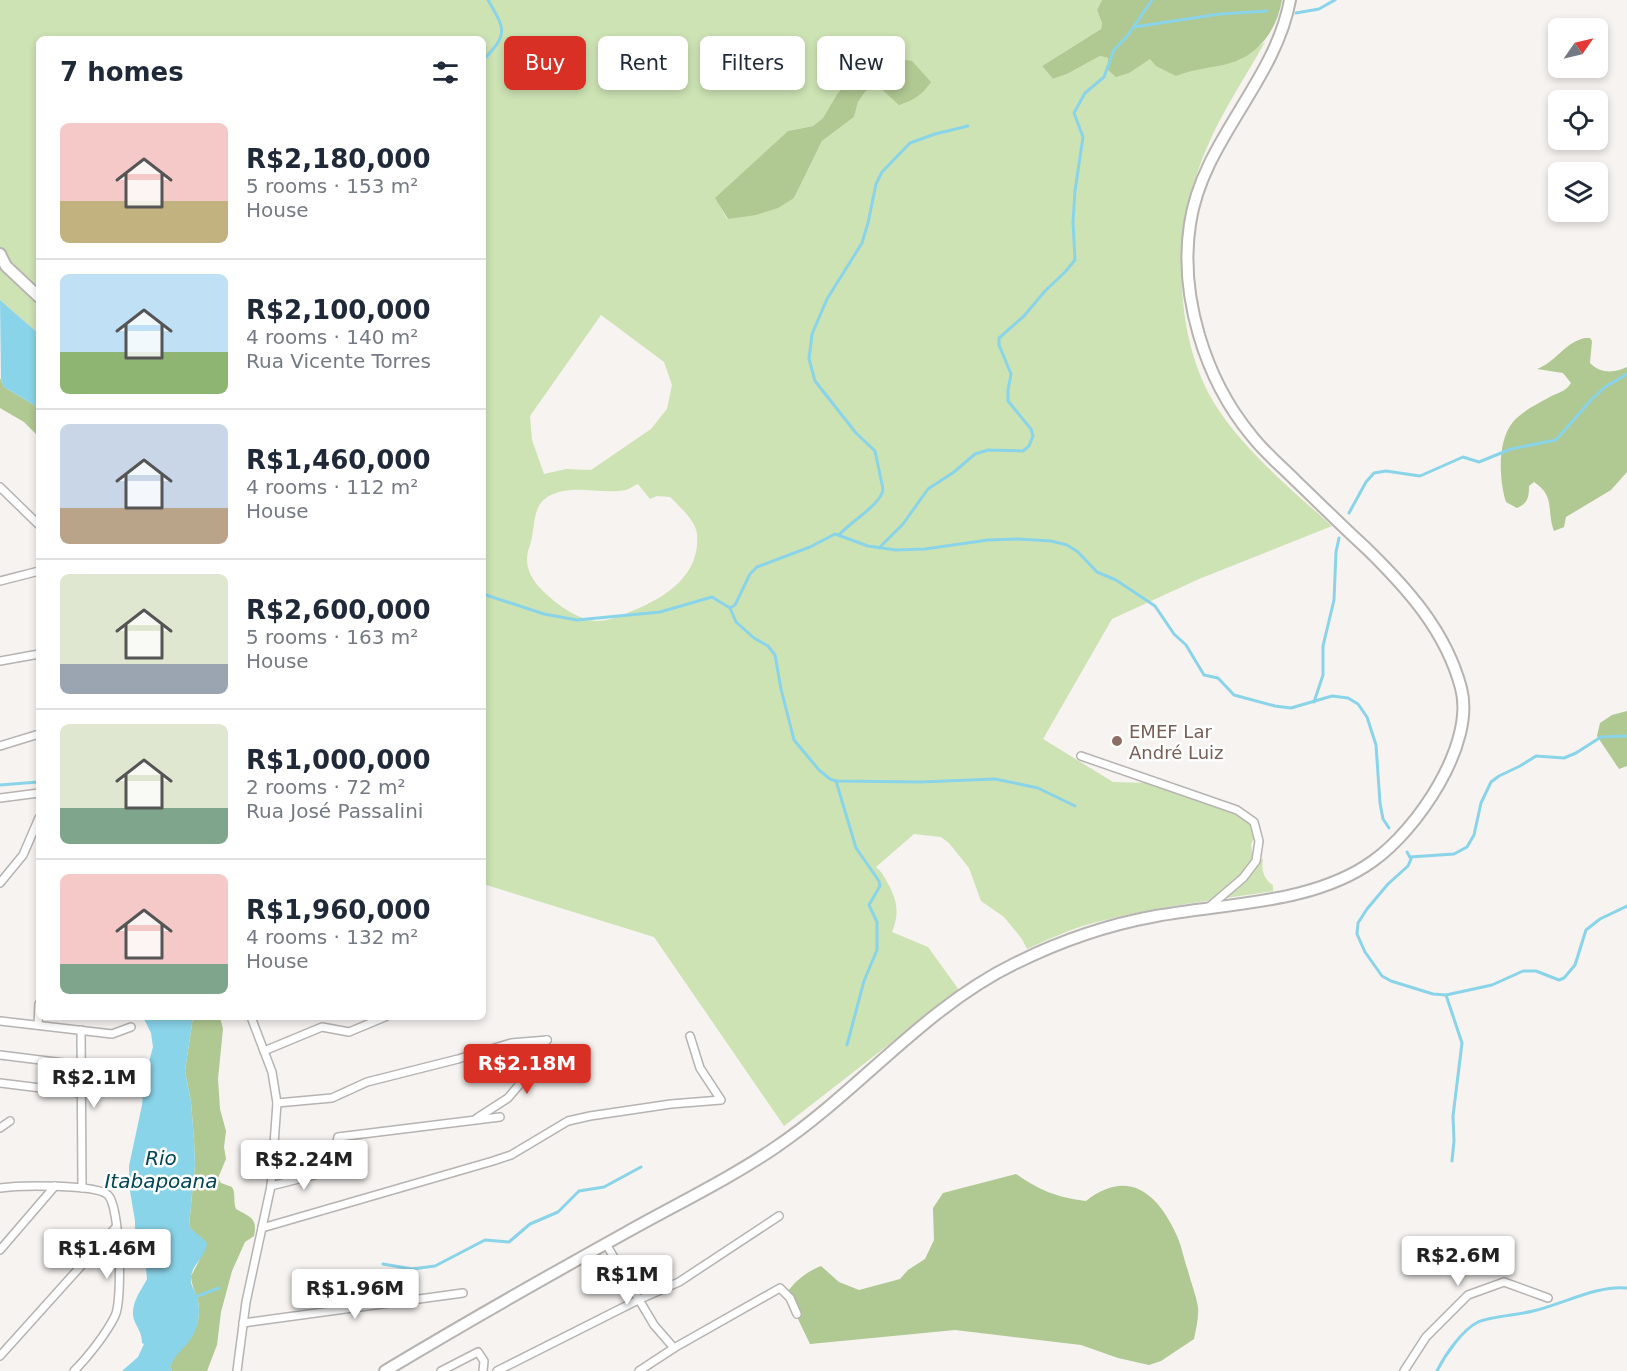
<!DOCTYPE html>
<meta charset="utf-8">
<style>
body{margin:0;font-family:"DejaVu Sans",sans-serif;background:#f2f2f3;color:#1f2937;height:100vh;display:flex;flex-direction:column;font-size:22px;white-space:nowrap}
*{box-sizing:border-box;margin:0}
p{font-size:20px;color:#747a83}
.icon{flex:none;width:33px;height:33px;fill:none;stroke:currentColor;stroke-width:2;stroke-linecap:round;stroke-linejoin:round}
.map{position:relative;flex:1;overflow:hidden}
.side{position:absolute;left:36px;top:36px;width:450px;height:984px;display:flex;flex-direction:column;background:#fff;border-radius:9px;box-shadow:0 3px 9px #0003}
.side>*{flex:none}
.banner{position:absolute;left:504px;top:36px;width:570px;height:54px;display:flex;gap:12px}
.needle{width:39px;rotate:56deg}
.controls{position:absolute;left:1548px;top:18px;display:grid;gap:12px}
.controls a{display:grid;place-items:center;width:60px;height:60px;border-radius:9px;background:#fff;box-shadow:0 3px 9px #0003;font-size:30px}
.price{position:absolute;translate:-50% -51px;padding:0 14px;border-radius:6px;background:#fff;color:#222;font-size:20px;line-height:39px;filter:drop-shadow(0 2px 3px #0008)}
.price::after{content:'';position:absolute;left:50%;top:36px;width:18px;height:14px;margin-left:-9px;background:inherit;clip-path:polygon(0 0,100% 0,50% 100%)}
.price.current{background:#d93025;color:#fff}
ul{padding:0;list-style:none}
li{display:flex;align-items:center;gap:18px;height:150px;padding:0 24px}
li+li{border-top:2px solid #e0e1e3}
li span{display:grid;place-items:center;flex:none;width:168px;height:120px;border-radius:9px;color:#555}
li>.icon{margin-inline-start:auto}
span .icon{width:72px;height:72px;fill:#fffc;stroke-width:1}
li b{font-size:26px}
h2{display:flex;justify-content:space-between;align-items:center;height:72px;padding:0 24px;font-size:26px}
.pill{padding:0 21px;border-radius:9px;background:#fff;box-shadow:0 3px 9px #0003;font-size:21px;line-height:54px}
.pill.current{background:#d93025;color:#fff}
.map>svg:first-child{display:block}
.green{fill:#cde3b4;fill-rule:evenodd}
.forest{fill:#b0c892}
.water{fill:#8ad4e9}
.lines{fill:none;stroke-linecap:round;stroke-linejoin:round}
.stream{stroke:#8ad4e9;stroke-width:3}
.street-casing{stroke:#b6b3b1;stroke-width:10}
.secondary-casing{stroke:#b6b3b1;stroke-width:14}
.primary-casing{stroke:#b6b3b1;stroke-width:14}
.street{stroke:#fff;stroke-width:7}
.secondary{stroke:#fff;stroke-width:10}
.primary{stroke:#fff;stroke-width:10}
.education-dot{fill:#8d6e63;stroke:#fff;stroke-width:2}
.labels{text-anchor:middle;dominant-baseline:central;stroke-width:5;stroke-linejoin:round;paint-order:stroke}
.education-label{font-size:18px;fill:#785e54;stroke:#fff;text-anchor:start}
.water-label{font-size:20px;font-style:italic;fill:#014655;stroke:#fff}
</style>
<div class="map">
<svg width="1627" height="1371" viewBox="0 0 1627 1371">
<rect width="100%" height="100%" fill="#f6f3f0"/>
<!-- green -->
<path class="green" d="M0 0H1102L1097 10 1102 23 1101 29 1042 66 1053 79 1067 74 1100 56 1108 58 1109 63 1151 59 1176 76 1187 71 1240 60 1265 42C1246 76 1223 110 1208 145 1173 223 1170 336 1218 409 1248 454 1292 490 1332 526L1199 579 1112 619 1043 739 1113 782 1151 783 1239 812 1254 826 1255 837 1251 844 1252 852 1263 860C1261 870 1264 880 1273 885V891C1216 900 1157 906 1101 921 1075 927 1051 938 1027 949L1022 939 1004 917 981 901 969 868 949 843 941 837 914 834 876 867C881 871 884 876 887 882 897 899 900 913 892 932L928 947 959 990 784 1126 654 937 483 884V39H39V334L0 300ZM886 68 887 93 876 84 865 92 858 102 854 117 822 141 794 198 727 219 716 198 788 131 813 126 823 118 837 94 849 80 874 70ZM601 315 664 362 672 385 667 409 651 429 591 470 566 469 544 474 532 440 530 416ZM638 484 650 499 657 496 670 497C679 506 696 521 697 534 701 577 662 600 627 613 617 617 608 621 597 621 577 620 555 603 542 590 529 577 523 562 530 545 536 527 531 506 549 496 574 483 599 495 626 490 630 489 634 485 638 484Z"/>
<!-- forest -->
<g class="forest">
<path d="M1102 0H1282C1277 30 1258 57 1227 64 1210 68 1193 69 1176 76L1156 66 1150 59 1129 73 1116 77 1108 70V58L1100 56 1067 74 1053 79 1042 66 1101 29 1102 23 1097 10Z"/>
<path d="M900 59 912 61 931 82C922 95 914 100 899 105L876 84 865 92 858 102 854 117 822 141 794 198 778 208 756 215 728 219 715 198 788 131 813 126 823 118 837 94 849 80 860 73 886 68Z"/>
<path d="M1585 338H1590L1592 341 1590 363C1600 374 1615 373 1627 367V472L1611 490 1566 517 1564 527 1554 531C1546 509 1556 497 1534 482L1529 486C1529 496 1528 504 1517 508L1506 502C1499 480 1497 441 1513 422 1521 412 1537 404 1548 398 1556 393 1566 392 1571 383L1563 373 1537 369C1556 362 1565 342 1585 338Z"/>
<polygon points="0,378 4,387 39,408 39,437 24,422 0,408"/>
<polygon points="1627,711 1627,766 1619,769 1597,736 1600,723 1612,715"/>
<path d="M193 1017H220L223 1029 218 1079 220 1109 226 1131 224 1147 226 1159 218 1178 221 1183 232 1187C236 1193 233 1202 236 1209 250 1217 258 1218 254 1236L245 1242 232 1271 221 1312 217 1345 207 1371H172L170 1368C176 1345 200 1339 199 1309 199 1297 191 1287 191 1276L199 1261 202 1238 194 1233 189 1226 195 1164 194 1140 191 1102 185 1071Z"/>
<path d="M1016 1174C1041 1191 1056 1197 1086 1201 1128 1168 1158 1193 1177 1236 1182 1247 1184 1260 1188 1271 1191 1283 1196 1295 1198 1307 1199 1317 1196 1329 1194 1339L1161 1361 1149 1365 1118 1358 1081 1345 955 1330 810 1344 786 1294C795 1281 806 1272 821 1266L839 1282 859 1290 900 1279 908 1270 925 1259 934 1240 933 1208 943 1193Z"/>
</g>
<!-- water -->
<g class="water">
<polygon points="0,300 39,334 39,408 4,387 1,380"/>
<path d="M143 1017H193L185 1071 191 1102 194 1140 195 1164 189 1226C194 1234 203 1236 207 1244 205 1257 191 1266 191 1278 190 1284 193 1287 195 1292 201 1304 200 1321 194 1333 188 1347 174 1353 170 1368L172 1371H122L138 1357 144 1344 142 1343C142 1330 134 1325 133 1315 132 1301 141 1291 147 1279L146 1269 137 1252 135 1240V1221L130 1191 129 1166 142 1105 145 1077 153 1047 151 1033Z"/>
</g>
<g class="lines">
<!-- stream -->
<g class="stream">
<polyline points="1296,13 1319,9 1335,0"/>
<polyline points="1134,27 1220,14 1267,11"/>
<path d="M483 60C509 34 505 29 488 0"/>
<polyline points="1349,513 1366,482 1374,473 1386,471 1420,476 1463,457 1479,462 1511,449 1556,440 1591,400 1605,387 1627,374"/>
<path d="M839 535C850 522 882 504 883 489L875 451 856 433 815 381 809 359 812 334 827 299 862 243 868 223 876 184 882 172 910 143 935 134 968 126"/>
<polyline points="879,548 903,524 928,489 954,472 975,454 988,450 1023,451 1029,446 1033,436 1031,429 1008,401 1008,390 1011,374 999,345 999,338 1024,316 1045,291 1065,272 1075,260 1073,222 1075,191 1083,137 1074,113 1085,93 1104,77 1114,50 1128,35 1152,0"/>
<polyline points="483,594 544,614 577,620 660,612 712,597 730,608 736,622 754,638 768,646 775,655 781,689 794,740 819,770 830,779 836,781 921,782 995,779 1038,788 1075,806"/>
<polyline points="730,608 735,605 750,574 757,567 810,547 835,534 868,546 896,550 925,549 988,540 1018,539 1051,541 1067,545 1078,552 1097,572 1116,580 1155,606 1174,634 1186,645 1204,675 1218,678 1234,695 1275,706 1291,708 1332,696 1348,698 1358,704 1367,717 1376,745 1380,803 1383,819 1389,828"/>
<polyline points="1314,702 1323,675 1323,646 1334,600 1336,552 1339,538"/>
<polyline points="836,781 856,848 879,881 880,886 869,905 877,922 877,950 864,981 847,1045"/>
<polyline points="0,785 38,782"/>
<polyline points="1407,852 1411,859 1408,866 1388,884 1367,909 1358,923 1357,934 1365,952 1382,976 1391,981 1433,994 1446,995 1492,985 1523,971 1536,971 1559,980 1564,978 1575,965 1586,930 1600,919 1627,906"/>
<polyline points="1410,857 1454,854 1467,847 1474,835 1481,803 1491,782 1499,776 1520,766 1536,756 1564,758 1576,753 1601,737 1627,736"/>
<polyline points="1446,995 1462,1043 1453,1116 1454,1141 1452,1161"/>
<polyline points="383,1264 412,1269 435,1266 485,1240 509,1242 530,1224 558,1212 579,1191 604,1187 641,1167"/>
<polyline points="195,1297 219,1288"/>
<path d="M1437 1371C1445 1355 1462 1330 1478 1322 1492 1316 1518 1315 1533 1311 1563 1304 1597 1285 1627 1288"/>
</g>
<!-- street casing -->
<g class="street-casing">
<g id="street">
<polyline points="0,487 39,525"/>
<polyline points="0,581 39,571"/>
<polyline points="0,661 39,654"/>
<polyline points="0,746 39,734"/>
<polyline points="1081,756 1237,810 1254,822 1259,841 1256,861 1243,878 1209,907"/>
<polyline points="0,798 39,793"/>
<polyline points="0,883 23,855 39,818"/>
<polyline points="0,1021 112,1034 131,1027"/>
<polyline points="38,1025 39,1004"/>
<polyline points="81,1030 82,1188"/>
<polyline points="264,1051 322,1027 349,1032 385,1017"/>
<polyline points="0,1055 112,1069"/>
<polyline points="0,1083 81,1093"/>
<polyline points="277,1103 332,1098 367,1082 458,1059 511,1043 547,1040"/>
<polyline points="477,1118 508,1098 525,1078 533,1056 547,1040"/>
<polyline points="0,1128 10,1121"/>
<polyline points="271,1186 330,1171 338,1137 500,1117"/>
<path d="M0 1188C18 1185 97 1184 108 1195 120 1207 123 1300 115 1316 106 1334 88 1357 74 1371"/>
<polyline points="262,1228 493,1161 511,1155 568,1121 590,1116 671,1104 721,1100 700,1068 690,1036"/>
<polyline points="606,1244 654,1325 674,1348"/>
<polyline points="0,1250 55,1186"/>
<polyline points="243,1323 463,1293"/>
<polyline points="0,1356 116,1227"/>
<polyline points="237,1371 246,1302 271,1186 277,1103 272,1072 251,1017"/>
<polyline points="441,1371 478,1352 484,1361 483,1371"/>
<polyline points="497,1371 638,1300 679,1282 779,1216"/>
<polyline points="639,1371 674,1348 780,1288 790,1298 797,1314"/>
<polyline points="1404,1371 1426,1337 1468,1295 1504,1282 1548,1298"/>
</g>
</g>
<!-- secondary casing -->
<g class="secondary-casing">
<polyline id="secondary" points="0,254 6,266 39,297"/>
</g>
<!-- primary casing -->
<g class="primary-casing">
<path id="primary" d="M385 1371C465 1323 546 1277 627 1232 677 1204 729 1179 776 1147 859 1091 924 1008 1014 964 1060 941 1106 925 1156 916 1226 903 1314 904 1373 861 1417 830 1476 744 1461 688 1446 631 1407 588 1366 548 1342 526 1319 503 1296 481 1281 466 1264 452 1251 435 1205 379 1179 296 1190 224 1202 141 1275 82 1290 0"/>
</g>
<!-- street -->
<use href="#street" class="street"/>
<!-- secondary -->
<use href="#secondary" class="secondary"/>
<!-- primary -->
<use href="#primary" class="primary"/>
</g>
<!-- markers -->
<circle class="education-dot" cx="1117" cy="741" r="6"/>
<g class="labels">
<!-- education labels -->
<g class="education-label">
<text x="1129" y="731">EMEF Lar<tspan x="1129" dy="21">André Luiz</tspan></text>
</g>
<!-- water labels -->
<g class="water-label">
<text x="161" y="1158">Rio<tspan x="161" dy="23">Itabapoana</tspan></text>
</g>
</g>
</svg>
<div class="controls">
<a><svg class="needle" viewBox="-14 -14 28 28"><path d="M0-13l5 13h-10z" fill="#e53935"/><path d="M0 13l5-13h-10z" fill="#747a83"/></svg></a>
<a><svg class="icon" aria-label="locate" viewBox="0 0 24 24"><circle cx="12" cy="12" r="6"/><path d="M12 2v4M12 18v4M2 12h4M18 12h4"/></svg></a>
<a><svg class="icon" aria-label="layers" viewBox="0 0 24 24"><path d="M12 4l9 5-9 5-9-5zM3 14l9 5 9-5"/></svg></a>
</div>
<b class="price current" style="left:527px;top:1095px">R$2.18M</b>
<b class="price" style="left:94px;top:1109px">R$2.1M</b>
<b class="price" style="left:304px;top:1191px">R$2.24M</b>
<b class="price" style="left:107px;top:1280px">R$1.46M</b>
<b class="price" style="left:1458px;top:1287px">R$2.6M</b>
<b class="price" style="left:627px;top:1306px">R$1M</b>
<b class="price" style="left:355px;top:1320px">R$1.96M</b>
<div class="banner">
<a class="pill current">Buy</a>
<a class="pill">Rent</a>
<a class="pill">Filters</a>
<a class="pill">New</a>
</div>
<section class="side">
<h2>7 homes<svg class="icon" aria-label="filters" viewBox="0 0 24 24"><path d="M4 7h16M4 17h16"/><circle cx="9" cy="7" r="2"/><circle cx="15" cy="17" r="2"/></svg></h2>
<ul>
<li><span style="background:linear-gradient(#f6c9c9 65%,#c2b280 0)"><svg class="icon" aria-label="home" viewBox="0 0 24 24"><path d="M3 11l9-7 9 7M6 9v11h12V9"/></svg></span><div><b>R$2,180,000</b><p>5 rooms · 153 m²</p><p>House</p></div></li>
<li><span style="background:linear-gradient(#bfe0f5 65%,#8fb573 0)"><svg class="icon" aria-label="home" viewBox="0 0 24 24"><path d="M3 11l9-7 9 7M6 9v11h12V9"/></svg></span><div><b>R$2,100,000</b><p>4 rooms · 140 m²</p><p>Rua Vicente Torres</p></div></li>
<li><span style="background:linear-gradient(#c9d6e8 70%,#b9a48a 0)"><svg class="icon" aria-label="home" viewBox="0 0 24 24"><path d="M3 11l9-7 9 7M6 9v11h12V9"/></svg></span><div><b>R$1,460,000</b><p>4 rooms · 112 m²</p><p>House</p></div></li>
<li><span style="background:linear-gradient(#dfe7d0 75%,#9aa5b1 0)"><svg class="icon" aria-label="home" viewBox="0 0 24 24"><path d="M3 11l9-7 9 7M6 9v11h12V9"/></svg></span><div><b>R$2,600,000</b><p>5 rooms · 163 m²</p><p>House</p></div></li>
<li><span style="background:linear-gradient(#dfe7d0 70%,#7fa58c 0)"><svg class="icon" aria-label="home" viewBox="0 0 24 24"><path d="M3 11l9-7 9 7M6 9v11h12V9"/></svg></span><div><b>R$1,000,000</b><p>2 rooms · 72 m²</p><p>Rua José Passalini</p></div></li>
<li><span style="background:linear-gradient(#f6c9c9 75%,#7fa58c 0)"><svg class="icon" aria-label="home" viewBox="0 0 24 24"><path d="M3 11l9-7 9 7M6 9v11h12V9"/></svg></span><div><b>R$1,960,000</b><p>4 rooms · 132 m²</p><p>House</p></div></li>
</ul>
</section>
</div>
